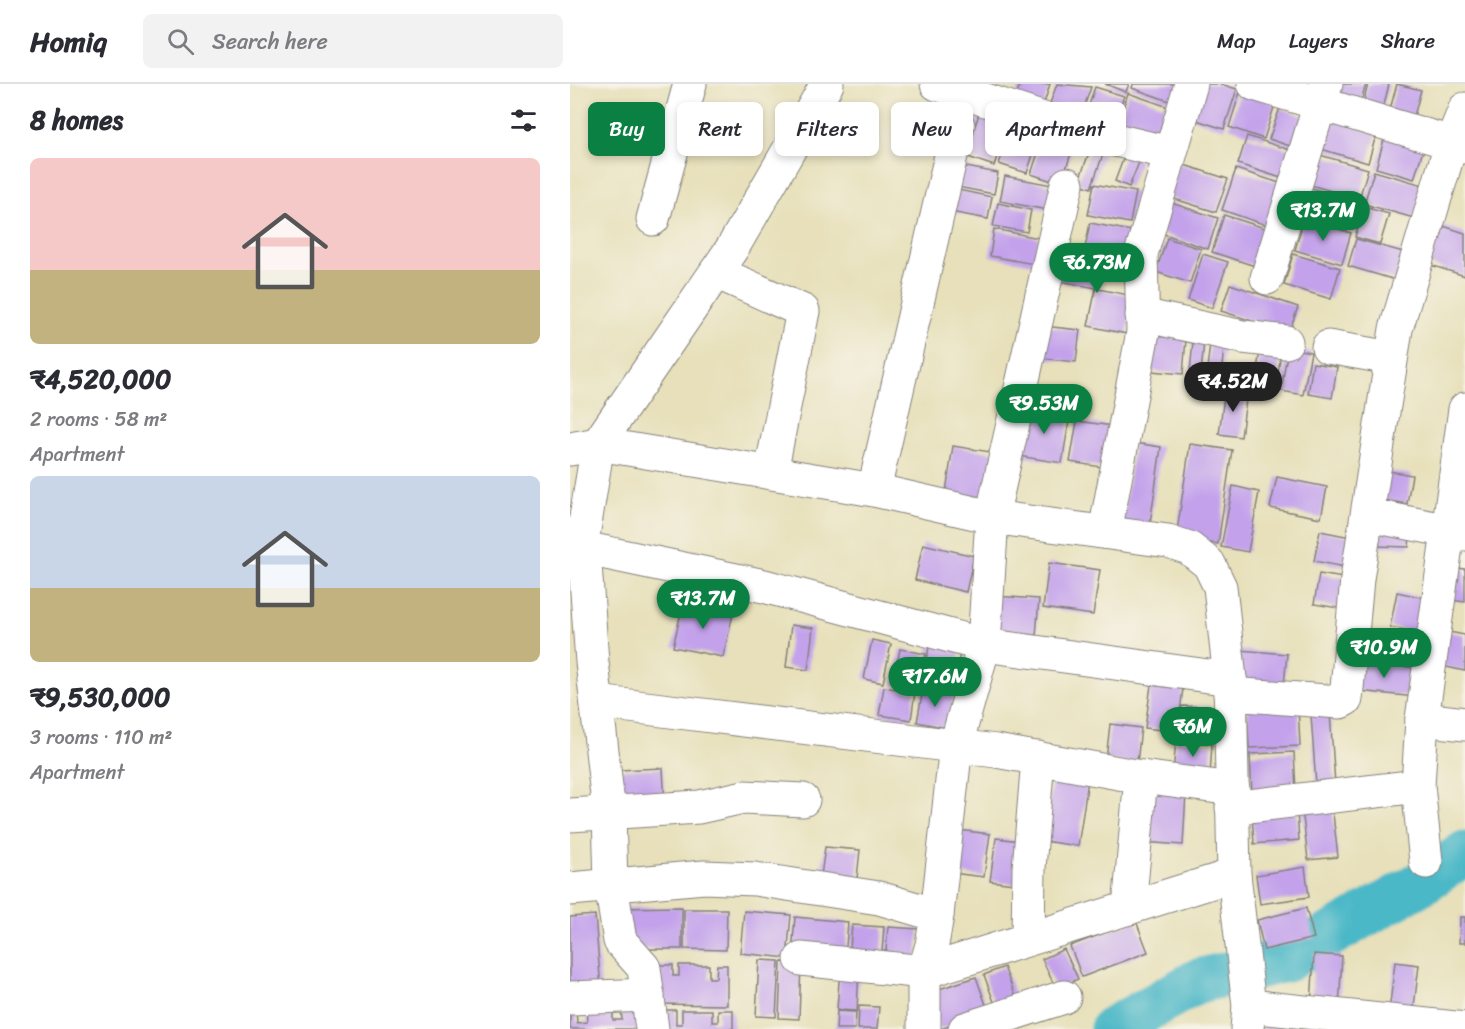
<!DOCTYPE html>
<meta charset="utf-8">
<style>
body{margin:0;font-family:Sriracha,sans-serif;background:#f2f2f3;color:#2b2b33;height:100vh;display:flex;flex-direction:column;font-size:22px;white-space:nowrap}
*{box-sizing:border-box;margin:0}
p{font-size:20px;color:#7c7c81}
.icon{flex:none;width:33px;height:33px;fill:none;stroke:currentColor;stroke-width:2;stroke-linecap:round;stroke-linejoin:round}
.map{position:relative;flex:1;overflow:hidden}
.panel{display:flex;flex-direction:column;background:#fff;width:570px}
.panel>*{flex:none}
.guide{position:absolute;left:18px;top:18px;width:570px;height:54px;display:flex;gap:12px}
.price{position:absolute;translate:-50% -51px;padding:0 14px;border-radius:21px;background:#0b8043;color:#fff;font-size:20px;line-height:39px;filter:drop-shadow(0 2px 3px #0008)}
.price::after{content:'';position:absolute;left:50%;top:36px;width:18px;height:14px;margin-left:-9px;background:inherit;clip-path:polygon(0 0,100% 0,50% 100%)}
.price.active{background:#222;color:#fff}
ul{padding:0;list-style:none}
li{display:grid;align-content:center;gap:12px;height:318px;padding:0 30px}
li span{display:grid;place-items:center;height:186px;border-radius:9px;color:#555}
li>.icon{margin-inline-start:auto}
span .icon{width:108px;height:108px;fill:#fffc;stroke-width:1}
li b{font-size:26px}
h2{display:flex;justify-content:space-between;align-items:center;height:72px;padding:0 30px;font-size:26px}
.pill{padding:0 21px;border-radius:9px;background:#fff;box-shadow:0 3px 9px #0003;font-size:21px;line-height:54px}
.pill.active{background:#0b8043;color:#fff}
header{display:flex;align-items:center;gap:36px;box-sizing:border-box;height:84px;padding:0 30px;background:#fff;border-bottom:2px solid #e1e1e2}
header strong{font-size:28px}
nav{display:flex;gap:33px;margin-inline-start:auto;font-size:21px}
.search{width:420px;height:54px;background:#f2f2f3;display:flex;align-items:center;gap:15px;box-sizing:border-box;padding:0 21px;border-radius:9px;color:#7c7c81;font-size:22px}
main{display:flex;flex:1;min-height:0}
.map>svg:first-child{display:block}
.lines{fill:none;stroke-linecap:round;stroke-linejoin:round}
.river{stroke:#4cb8c7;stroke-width:45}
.building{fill:#c3a2eb}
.minor-casing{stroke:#84817a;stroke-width:35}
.minor{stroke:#fff;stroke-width:33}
</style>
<header>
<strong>Homiq</strong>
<div class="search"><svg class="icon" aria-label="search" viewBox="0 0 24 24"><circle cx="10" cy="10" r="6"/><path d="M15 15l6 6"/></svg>Search here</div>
<nav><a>Map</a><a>Layers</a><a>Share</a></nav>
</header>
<main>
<section class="panel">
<h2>8 homes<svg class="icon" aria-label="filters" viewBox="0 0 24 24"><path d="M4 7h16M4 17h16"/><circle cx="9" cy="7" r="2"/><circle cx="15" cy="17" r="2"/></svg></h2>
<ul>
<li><span style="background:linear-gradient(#f6c9c9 60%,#c2b280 0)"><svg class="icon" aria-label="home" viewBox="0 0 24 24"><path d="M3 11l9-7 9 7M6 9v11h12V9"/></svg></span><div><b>₹4,520,000</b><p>2 rooms · 58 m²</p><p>Apartment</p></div></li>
<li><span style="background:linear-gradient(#c9d6e8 60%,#c2b280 0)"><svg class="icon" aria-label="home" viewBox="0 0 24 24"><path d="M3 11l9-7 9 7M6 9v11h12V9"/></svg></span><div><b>₹9,530,000</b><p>3 rooms · 110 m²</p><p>Apartment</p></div></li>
</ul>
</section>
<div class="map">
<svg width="895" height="945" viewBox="0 0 895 945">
<rect width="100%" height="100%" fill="#f7f3e8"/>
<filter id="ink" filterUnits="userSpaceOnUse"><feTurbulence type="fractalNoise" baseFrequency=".0167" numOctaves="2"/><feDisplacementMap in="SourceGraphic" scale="12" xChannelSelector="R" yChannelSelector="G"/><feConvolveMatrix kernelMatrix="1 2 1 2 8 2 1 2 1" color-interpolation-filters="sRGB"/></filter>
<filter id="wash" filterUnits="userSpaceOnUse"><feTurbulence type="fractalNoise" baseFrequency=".008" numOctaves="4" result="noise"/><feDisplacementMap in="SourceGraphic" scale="24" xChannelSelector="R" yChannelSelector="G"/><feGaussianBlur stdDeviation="1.35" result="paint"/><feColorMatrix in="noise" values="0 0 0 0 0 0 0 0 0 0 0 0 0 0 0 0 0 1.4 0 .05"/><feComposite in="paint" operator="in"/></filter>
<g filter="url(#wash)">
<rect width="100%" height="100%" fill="#e7e0ba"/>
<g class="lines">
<!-- river -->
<polyline class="river" points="542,945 628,897 716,876 853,798 895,769"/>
</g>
<g id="blocks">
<!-- building -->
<g class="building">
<polygon points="450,0 480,0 473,23 445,15"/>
<polygon points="487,0 521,3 510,35 478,25"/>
<polygon points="535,0 559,0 556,8"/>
<polygon points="563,0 611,0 605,19 562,4"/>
<polygon points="628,0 650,0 667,5 654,45 617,33"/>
<polygon points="768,0 796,0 790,22 764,15"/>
<polygon points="798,0 819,0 813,25 793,20"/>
<polygon points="827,0 851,6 843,36 819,29"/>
<polygon points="525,3 554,12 543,46 514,36"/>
<polygon points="670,8 705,20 694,55 659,43"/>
<polygon points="558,9 604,25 592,60 547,45"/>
<polygon points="411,24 439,34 424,82 395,72"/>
<polygon points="710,24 736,33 726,64 699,55"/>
<polygon points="444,34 472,43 457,89 429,80"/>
<polygon points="760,35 807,48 798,79 751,65"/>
<polygon points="476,45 506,54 491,100 461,90"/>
<polygon points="677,52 726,68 717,96 668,80"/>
<polygon points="815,52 854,63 844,95 806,84"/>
<polygon points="523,58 536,62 521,104 508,99"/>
<polygon points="743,69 798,85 789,115 734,99"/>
<polygon points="555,70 570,76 559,103 545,97"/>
<polygon points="608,79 658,95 646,128 598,113"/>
<polygon points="386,81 428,89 424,110 382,102"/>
<polygon points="666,85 719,102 705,144 652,126"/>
<polygon points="804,87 853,101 844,134 794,120"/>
<polygon points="435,92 482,101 478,126 430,117"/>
<polygon points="524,100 566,108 560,139 518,131"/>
<polygon points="738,103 790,118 782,145 730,130"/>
<polygon points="379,104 422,113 418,135 375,127"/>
<polygon points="598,118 648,134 638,165 588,148"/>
<polygon points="428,119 461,126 457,148 423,142"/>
<polygon points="794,123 819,130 810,160 785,153"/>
<polygon points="654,131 707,148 694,185 642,168"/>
<polygon points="734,135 781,149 772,180 725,166"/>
<polygon points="520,139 562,147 556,177 514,169"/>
<polygon points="864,139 895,149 895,192 851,178"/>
<polygon points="424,145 469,154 464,180 420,172"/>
<polygon points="597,154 631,165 620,199 586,188"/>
<polygon points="786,155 837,169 829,197 778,182"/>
<polygon points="490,170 533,179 528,205 564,212 557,250 518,242 526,204 484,196"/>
<polygon points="633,170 658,178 642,224 618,216"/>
<polygon points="723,170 770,184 761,215 714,201"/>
<polygon points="660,200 728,223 719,249 651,227"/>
<polygon points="473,242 510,246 506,278 469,274"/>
<polygon points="584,252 616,255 613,290 581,287"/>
<polygon points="623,257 634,258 631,289 620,288"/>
<polygon points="640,260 654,262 651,293 636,292"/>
<polygon points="718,264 741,268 733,311 711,307"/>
<polygon points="690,266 711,269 705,309 684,306"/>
<polygon points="743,279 767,283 762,314 738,310"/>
<polygon points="655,305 677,308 671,353 649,350"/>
<polygon points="456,323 500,331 492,379 448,372"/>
<polygon points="507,337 550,343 543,385 500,378"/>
<polygon points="564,359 591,363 579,447 552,443"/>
<polygon points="620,360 662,366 648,460 606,454"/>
<polygon points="383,362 427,369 419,421 375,414"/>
<polygon points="813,386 842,391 837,420 807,415"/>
<polygon points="707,393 757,403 751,434 700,424"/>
<polygon points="663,402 689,408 678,468 651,463"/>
<polygon points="841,441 839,463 804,462 804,452"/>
<polygon points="750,447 781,453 775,483 744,477"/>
<polygon points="353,460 404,472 396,508 345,496"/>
<polygon points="479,479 530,486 523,531 473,524"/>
<polygon points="877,483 895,485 895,518 873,515"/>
<polygon points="749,490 780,495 774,525 744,520"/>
<polygon points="827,508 864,516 857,550 820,543"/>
<polygon points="424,512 469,515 466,552 420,548"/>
<polygon points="113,520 163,530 153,573 103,563"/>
<polygon points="221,541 243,544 238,586 216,583"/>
<polygon points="874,547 895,551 895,587 867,581"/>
<polygon points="302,556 321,560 313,599 294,595"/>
<polygon points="359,561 390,565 385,607 354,603"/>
<polygon points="330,565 356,570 349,605 323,601"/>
<polygon points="669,566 717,570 713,612 665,608"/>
<polygon points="784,577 848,584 845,613 780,606"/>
<polygon points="581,601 613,605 607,648 575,644"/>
<polygon points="314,603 345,608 341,636 309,631"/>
<polygon points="353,605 384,611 377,644 347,638"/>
<polygon points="728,620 730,662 679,664 677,623"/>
<polygon points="612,622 641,623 640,652 611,651"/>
<polygon points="760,629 765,700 746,701 741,631"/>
<polygon points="540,640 571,644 567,679 536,675"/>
<polygon points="606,656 642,660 640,692 603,689"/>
<polygon points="724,668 726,707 682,709 680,670"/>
<polygon points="93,684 95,722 51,725 49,686"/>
<polygon points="484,685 519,690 508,762 473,757"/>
<polygon points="576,705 616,709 613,761 572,758"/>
<polygon points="762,721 768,773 738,776 732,724"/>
<polygon points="727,728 729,756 684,760 682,731"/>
<polygon points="388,746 420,750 414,793 382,789"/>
<polygon points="426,754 458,758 452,801 420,797"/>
<polygon points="255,763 290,766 286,803 250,799"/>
<polygon points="735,783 739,813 690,820 686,791"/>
<polygon points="112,823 112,865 61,865 51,824"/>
<polygon points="736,824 744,854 694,866 687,836"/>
<polygon points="114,825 157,825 156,866 114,865"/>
<polygon points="174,827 221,831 217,874 170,869"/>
<polygon points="25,831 31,905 0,907 0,833"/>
<polygon points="225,833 278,838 275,875 222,870"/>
<polygon points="890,833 895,833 895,859 889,859"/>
<polygon points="566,837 578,868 512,893 500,862"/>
<polygon points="282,841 314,843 311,879 279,876"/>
<polygon points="318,843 349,845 347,881 315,879"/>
<polygon points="494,865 508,895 486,905 472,875"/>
<polygon points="744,870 772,872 769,923 741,921"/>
<polygon points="189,876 209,877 206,933 186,932"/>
<polygon points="211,878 231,879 229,935 209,934"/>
<polygon points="825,878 849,881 843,931 819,928"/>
<polygon points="88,881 103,881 103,892 109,892 109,881 139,881 139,894 146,894 147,881 157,881 157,921 87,920"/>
<polygon points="270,883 289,883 287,927 267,926"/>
<polygon points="434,883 448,918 427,926 414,891"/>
<polygon points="406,893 419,929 370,945 357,909"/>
<polygon points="66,922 67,945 0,945 0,925 6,925 7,939 17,938 16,924 43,923 43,936 52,936 51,923"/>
<polygon points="289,922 309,923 307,945 288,945"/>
<polygon points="90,926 106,926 106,940 112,940 112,926 142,926 142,938 148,938 148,926 163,926 163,945 90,945"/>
<polygon points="267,927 286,928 285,945 266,945"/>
<rect x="693" y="932" width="21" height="13"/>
</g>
</g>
</g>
<g filter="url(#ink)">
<use href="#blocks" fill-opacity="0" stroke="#84817a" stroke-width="1.5"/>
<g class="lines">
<!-- minor casing -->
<g class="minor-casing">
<g id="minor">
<polyline points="367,0 516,49 600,69"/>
<polyline points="684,0 895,63"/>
<polyline points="83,135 120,0"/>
<polyline points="146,188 233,227 201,388"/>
<polyline points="697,194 756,0"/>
<polyline points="572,231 673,253 716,258"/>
<polyline points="758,263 821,274"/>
<polyline points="0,365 28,360 163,163 257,0"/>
<polyline points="304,406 388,41"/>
<polyline points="798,431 895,450"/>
<polyline points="535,448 573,248 571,170 621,0"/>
<polyline points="13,464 194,502 414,561 660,595"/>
<polyline points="660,610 770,618 776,615 787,495 826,245 881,60 895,25"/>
<polyline points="27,618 426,667 571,693 663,705"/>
<polyline points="852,635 895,640"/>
<polyline points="848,702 856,778"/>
<polyline points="662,724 848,702 852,635 895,325"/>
<polyline points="0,731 129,723 174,713 233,716"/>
<polyline points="0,805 134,793 185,795 309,814 367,831"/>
<polyline points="559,824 571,693"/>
<polyline points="458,855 459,784 468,674"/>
<polyline points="231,875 354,888 664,791"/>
<polyline points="0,914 78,911"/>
<polyline points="679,922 895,945"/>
<polyline points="82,945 74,884 50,857 41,801 39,729 22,578 13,452 28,360 304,406 422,433 598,457 619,464 639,480 650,503 660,595 664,791 679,922 677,945"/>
<polyline points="354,945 354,888 362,861 367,831 386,661 414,561 422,433 497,100"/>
<polyline points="395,945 494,913"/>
</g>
</g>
<!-- minor -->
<use href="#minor" class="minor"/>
</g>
</g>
</svg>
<b class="price" style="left:753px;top:158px">₹13.7M</b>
<b class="price" style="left:527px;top:210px">₹6.73M</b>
<b class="price active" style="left:663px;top:329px">₹4.52M</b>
<b class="price" style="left:474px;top:351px">₹9.53M</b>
<b class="price" style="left:133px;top:546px">₹13.7M</b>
<b class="price" style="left:814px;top:595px">₹10.9M</b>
<b class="price" style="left:365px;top:624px">₹17.6M</b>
<b class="price" style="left:623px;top:674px">₹6M</b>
<div class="guide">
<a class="pill active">Buy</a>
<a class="pill">Rent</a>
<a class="pill">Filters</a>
<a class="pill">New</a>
<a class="pill">Apartment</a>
</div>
</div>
</main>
